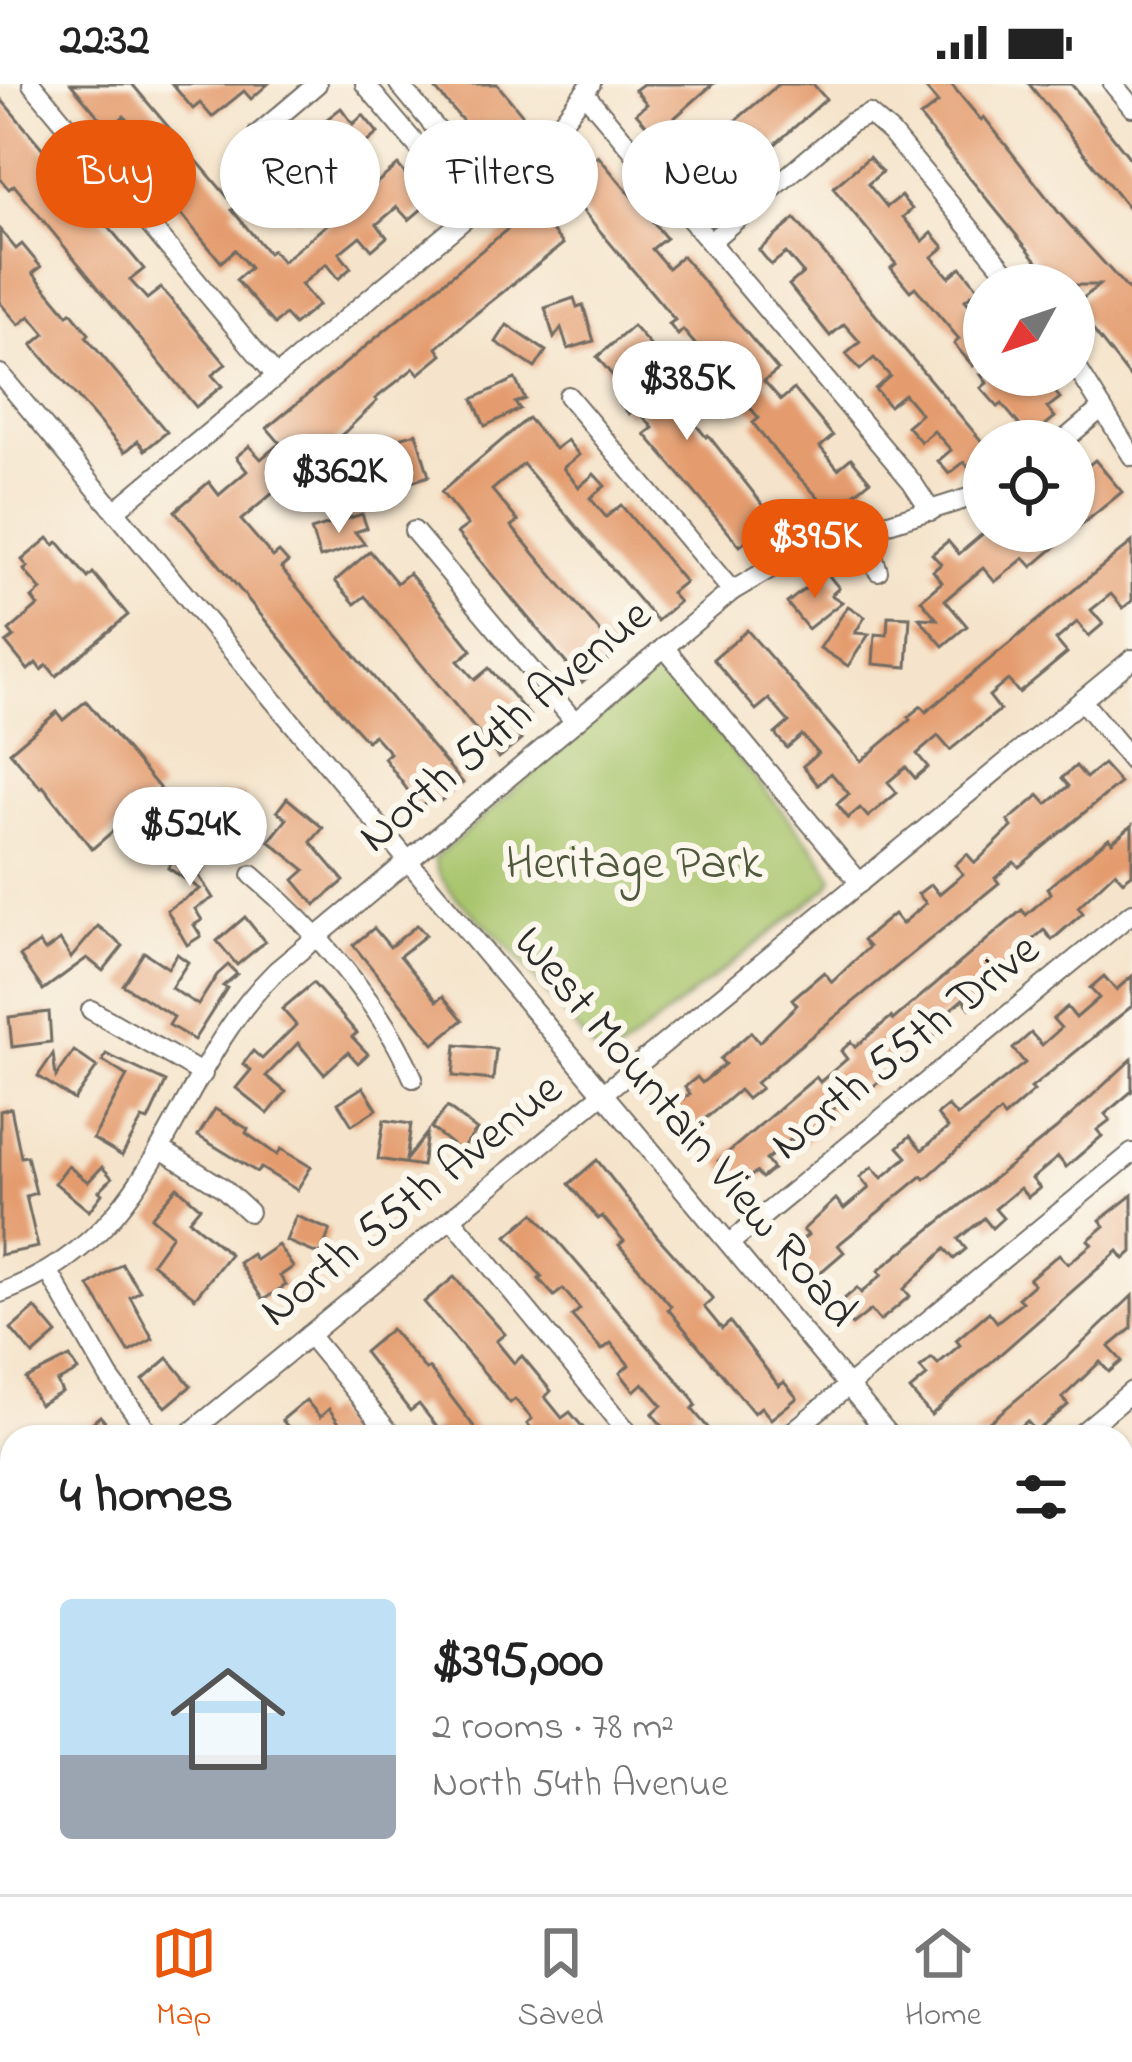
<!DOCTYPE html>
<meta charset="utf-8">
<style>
body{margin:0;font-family:"Indie Flower",sans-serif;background:#f2f2f2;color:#222;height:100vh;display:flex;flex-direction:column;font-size:45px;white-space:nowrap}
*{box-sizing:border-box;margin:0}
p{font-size:39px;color:#767676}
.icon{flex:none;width:66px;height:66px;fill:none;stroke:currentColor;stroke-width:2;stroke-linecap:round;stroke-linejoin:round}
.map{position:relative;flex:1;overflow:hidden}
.details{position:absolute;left:0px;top:1341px;width:1134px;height:471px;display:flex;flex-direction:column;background:#fff;border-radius:36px 36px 0 0;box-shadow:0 3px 9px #0004}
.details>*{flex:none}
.hud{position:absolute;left:36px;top:36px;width:1062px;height:108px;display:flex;gap:24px}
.needle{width:78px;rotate:230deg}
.controls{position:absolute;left:963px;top:180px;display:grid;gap:24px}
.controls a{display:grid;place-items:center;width:132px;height:132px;border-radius:50%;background:#fff;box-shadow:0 3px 9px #0004;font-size:60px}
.price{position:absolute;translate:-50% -102px;padding:0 27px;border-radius:42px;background:#fff;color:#222;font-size:39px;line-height:78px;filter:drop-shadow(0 3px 6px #0008)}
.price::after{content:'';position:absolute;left:50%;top:72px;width:36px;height:27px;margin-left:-18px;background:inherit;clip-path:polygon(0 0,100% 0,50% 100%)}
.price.current{background:#ea580c;color:#fff}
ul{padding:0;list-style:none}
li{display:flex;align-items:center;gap:36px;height:300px;padding:0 60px}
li+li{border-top:3px solid #e0e0e0}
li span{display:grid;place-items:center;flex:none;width:336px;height:240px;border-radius:12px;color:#555}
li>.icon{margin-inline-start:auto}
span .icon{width:144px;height:144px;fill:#fffc;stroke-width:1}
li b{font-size:51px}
h2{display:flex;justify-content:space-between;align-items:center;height:144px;padding:0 60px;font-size:51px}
.pill{padding:0 42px;border-radius:54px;background:#fff;box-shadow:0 3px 9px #0004;font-size:42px;line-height:108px}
.pill.current{background:#ea580c;color:#fff}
.status{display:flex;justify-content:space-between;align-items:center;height:84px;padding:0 60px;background:#fff;direction:ltr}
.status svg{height:33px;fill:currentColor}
.tab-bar{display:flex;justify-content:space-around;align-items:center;height:168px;border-top:3px solid #e0e0e0;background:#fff;font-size:33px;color:#767676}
.tab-bar a{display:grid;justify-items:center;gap:6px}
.tab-bar .current{color:#ea580c}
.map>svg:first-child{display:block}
.green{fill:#a7c46b;stroke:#69784b;stroke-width:3}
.building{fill:#e49c6e}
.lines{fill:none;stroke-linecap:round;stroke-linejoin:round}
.minor-casing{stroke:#726c63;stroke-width:22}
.minor{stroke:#fff;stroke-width:18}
.labels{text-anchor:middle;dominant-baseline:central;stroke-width:12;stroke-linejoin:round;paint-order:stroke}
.street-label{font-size:48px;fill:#2b2b2b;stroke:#fbf7ec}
.park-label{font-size:48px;fill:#50593e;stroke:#fbf7ec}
</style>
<div class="status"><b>22:32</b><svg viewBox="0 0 49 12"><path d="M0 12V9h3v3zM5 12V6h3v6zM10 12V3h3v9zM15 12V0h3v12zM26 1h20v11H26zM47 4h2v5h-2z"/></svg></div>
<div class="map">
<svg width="1132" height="1810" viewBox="0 0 1132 1810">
<rect width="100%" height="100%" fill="#fbf7ec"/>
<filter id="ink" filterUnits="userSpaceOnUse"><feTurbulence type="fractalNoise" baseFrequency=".00833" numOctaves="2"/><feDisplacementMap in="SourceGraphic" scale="24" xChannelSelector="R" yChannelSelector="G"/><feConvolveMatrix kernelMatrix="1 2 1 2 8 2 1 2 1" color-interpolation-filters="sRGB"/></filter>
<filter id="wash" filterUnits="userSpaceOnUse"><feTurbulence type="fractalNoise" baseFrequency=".004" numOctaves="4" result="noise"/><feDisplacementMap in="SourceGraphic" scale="48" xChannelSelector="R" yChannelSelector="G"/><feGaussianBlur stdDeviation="2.7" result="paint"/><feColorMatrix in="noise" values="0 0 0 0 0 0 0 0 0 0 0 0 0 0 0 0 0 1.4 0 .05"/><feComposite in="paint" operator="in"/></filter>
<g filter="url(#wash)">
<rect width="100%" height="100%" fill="#f5e4cb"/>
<!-- green -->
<path class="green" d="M659 587 670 593 818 769 833 794 828 803C758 861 684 915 614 973L606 974 592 964C563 930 536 895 506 861 484 836 441 810 434 775L646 593Z"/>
<g id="blocks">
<!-- building -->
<g class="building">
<polygon points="71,0 132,0 236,123 232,126 268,169 272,166 282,178 398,81 421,109 415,114 423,124 409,136 397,123 377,140 387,153 372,166 360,152 339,169 351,184 338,195 326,180 301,201 318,221 294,241 285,231 275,240 236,196 250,184 235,166 221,178 154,97 167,86 151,67 138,78 125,64 141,51 124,32 109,45"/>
<polygon points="172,0 268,0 251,15 244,7 212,33 200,19 193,25"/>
<polygon points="431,0 497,0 526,35 500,57 492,47 480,57"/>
<polygon points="643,0 713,0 655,51 636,29 647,20 635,6"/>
<polygon points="779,0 813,0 826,15 718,111 706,98 698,104 680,83"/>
<polygon points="922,0 951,0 981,36 984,33 1059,129 1132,210 1132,296 1074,222 1099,201 1057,201 920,33 938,19"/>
<polygon points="1029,0 1071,0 1077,7 1132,77 1132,129"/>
<polygon points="0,14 144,185 130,196 147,215 161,204 226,280 212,291 222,302 196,323 14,101 9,105 0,95"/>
<polygon points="341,24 353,40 363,31 378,49 311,105 320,116 298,136 268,100 300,74 291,63"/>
<polygon points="598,72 666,154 652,165 668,184 682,172 778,286 764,297 781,316 794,305 833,352 820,363 838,385 851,374 870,397 832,428 777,370 753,339 759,334 694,259 683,246 678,251 669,240 675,236 562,102"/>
<polygon points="869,73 882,88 868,100 887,123 901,112 912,125 903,133 923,157 932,149 944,163 932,173 949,193 961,183 979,205 965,216 984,238 984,273 973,282 954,260 959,255 915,203 910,207 891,184 896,180 833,104"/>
<polygon points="533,124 563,160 468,236 437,264 442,271 419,290 414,284 375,315 377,317 345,348 241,436 273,473 279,468 288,478 281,484 463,699 439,718 434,711 420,723 384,674 390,669 374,651 367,657 341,628 175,427 209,398 219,411 247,387 236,373 249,362 261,375 280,359 267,344"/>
<polygon points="795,135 984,360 984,378 973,388 964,378 949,390 938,377 951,366 934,347 921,358 907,342 921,330 904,310 889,322 875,305 890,292 874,274 860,286 846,270 860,258 844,240 830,252 789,201 803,189 786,169 771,181 759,166"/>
<polygon points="0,146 16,165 22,160 41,183 33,189 68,231 71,228 89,250 86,253 167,348 145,366 138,357 125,368 32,261 45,250 30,232 19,241 0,219"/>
<polygon points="574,214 577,223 583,221 594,257 568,265 561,244 554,254 545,224"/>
<polygon points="507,241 546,267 535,284 496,258"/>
<polygon points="633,242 656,268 647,276 670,303 667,306 706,353 708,351 767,426 771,423 786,440 760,462 752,452 740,462 645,350 653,344 636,324 629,330 618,317 627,309 597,273"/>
<polygon points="981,291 1041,291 1060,314 1047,324 1055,333 1030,354 1002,320 998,323 981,304 987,299"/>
<polygon points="515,295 525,315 515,319 520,325 485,342 473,315"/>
<polygon points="528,334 555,365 567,356 579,371 563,384 579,403 594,390 605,402 590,414 606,433 621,421 685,498 671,509 679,518 657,537 523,380 492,406 518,437 511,442 617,568 582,598 457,449 468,441 441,408"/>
<polygon points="416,349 429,392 411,398 403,372 395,386 386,358"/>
<polygon points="344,372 388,398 380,413 352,397 359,420 327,403"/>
<polygon points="1095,376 1122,408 1074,447 1074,393"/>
<polygon points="362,430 367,444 355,448 365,460 320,474 311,446"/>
<polygon points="986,447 1074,447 1032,483 1024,474 995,498 983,484 945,516 967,542 943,562 919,534 937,535 921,516 942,498 933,487 941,480 932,470 948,457 959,470"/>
<polygon points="48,454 54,461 58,458 88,494 93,489 128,531 56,592 47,581 41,586 36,579 28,586 6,559 14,553 9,547 38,522 32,514 41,506 24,486 28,483 22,476"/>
<polygon points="1132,458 1132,517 1123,524 1111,510 1091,526 1103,540 1089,552 1077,538 1056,556 1067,569 1019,609 1008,596 989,612 1000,626 950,666 938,652 917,670 928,683 915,694 906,683 888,698 897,709 868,733 860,724 848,734 837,720 849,710 831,689 818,701 803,682 818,669 802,651 787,664 775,650 789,638 769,615 756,626 713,575 747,546 861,677 910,636 908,633 921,622 926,628"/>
<polygon points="370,467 397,499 409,489 426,509 472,566 458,577 475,596 489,584 530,632 513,646 521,656 499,674 365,512 355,520 335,497"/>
<polygon points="826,488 839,504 831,511 842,518 808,545 787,519"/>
<polygon points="848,522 865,533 855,549 869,550 848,582 820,564"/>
<polygon points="888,532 910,533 907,583 873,580 875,550 887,551"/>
<polygon points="86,617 161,706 92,765 43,702 41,704 10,668 57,628 63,636"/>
<polygon points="1103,680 1120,699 1019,783 1014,778 995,794 999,799 797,964 756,999 761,1004 747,1015 739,1006 692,1046 674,1023 690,1010 685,1003 697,993 702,999 725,980 720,975 751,948 759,958 797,921 792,915 824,888 832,898 869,863 863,856 894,830 902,840 926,819 918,810 931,800 939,810 963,790 955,781 967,770 975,779 1012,743 1008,737 1039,711 1047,720 1069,702 1062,694 1076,682 1086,694"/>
<polygon points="244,711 246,747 215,749 213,712"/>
<polygon points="287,714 323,744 311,758 344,797 315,821 294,796 305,786 269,757 287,735 277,727"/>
<polygon points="1132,741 1132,790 1123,797 1115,788 1078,823 1083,829 1052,856 1044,846 1019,867 1028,876 1016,886 1010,878 986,899 991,906 970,924 963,915 931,942 937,949 906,976 898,967 875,987 882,995 869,1006 861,996 836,1016 839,1020 824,1033 829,1038 810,1054 799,1064 791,1055 766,1076 773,1085 762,1094 756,1088 739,1102 718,1077 816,993 820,998 847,975 841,967 851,958 855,963 891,933 893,936 1022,826 1026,831 1051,809 1047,804 1109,754 1112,758"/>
<polygon points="187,754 213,770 199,792 213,814 195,825 202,836 194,841 201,852 187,861 167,826 200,805 168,784"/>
<polygon points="245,833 265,858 237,881 217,857"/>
<polygon points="417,841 426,851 400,872 437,917 443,912 463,936 434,960 353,861 374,844 390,863"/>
<polygon points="98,842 123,862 103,887 87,874 43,906 20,872 39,859 45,867 60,856 71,874"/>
<polygon points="144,868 168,884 177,870 188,878 171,904 198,921 217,891 228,881 237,890 223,902 227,904 194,956 169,941 174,933 123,901"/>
<polygon points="1104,892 1116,906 1132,892 1132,922 1031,1004 1034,1007 1004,1033 1000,1028 925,1095 922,1092 838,1161 844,1168 815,1193 792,1165 808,1151 803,1146 836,1115 844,1125 869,1104 860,1093 872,1083 882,1094 907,1073 898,1063 910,1052 922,1066 948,1044 937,1031 948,1022 957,1032 1025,979 1013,965 1031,949 1042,961 1061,944 1053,935 1067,923 1076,934 1099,914 1090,904"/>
<polygon points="313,899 357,949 352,953 368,970 358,979 348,968 324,990 298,959 266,992 286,1008 268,1030 236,1004 251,986 243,980 253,967 262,975 296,941 282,925"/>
<polygon points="49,928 51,958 12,963 9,933"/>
<polygon points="456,961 496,965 493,996 453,992"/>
<polygon points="74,967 97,983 74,1016 38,992 53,970 56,993"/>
<polygon points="106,970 166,998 148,1037 142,1035 122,1072 93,1055 127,992 103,977"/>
<polygon points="1132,975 1132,1007 1105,1030 1110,1036 1097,1046 1102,1052 1066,1083 1058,1073 1032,1095 1040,1104 1028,1113 1020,1104 995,1125 1003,1134 992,1144 984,1134 958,1155 966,1165 954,1175 945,1165 904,1205 910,1212 880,1237 871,1226 852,1241 836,1222 857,1204 861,1209 882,1191 878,1187 1056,1045"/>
<polygon points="363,1003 377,1025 352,1041 338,1019"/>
<polygon points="447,1023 477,1046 460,1067 431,1044"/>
<polygon points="11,1024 21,1073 27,1072 36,1109 26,1112 38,1163 0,1171 0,1027"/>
<polygon points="215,1025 248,1045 246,1049 277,1071 281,1065 311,1083 297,1106 261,1084 257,1088 198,1052"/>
<polygon points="384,1036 411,1040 406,1076 427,1049 422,1082 378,1075"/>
<polygon points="597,1076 656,1151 713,1215 704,1223 722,1245 730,1238 779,1302 784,1298 797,1314 771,1335 761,1323 754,1329 668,1225 671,1222 619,1161 624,1157 602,1132 598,1135 569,1100"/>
<polygon points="68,1082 88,1098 102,1083 112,1094 99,1107 102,1110 89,1127 55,1099"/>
<polygon points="177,1103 200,1123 189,1136 230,1170 195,1214 152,1179 172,1151 151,1133"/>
<polygon points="1132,1111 1132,1168 1124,1175 1118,1167 931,1331 910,1306 927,1292 920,1284 932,1274 938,1280 960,1261 956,1256 989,1228 997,1238 1022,1218 1018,1214 1034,1200 1029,1195 1059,1170 1068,1180 1092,1160 1088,1156 1105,1142 1100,1136"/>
<polygon points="534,1129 690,1311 696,1321 692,1325 716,1353 672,1353 652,1330 662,1321 643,1299 634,1307 620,1289 629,1281 611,1259 602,1266 572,1232 580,1225 563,1205 554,1212 539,1195 542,1193 507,1152"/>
<polygon points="296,1132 330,1146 320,1171 286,1157"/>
<polygon points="278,1161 293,1183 280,1192 286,1201 263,1216 239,1179 252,1170 256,1176"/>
<polygon points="122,1180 140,1207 130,1213 153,1255 129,1268 89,1202"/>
<polygon points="454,1193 505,1250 496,1257 514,1279 522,1272 551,1307 545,1313 562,1334 570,1328 585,1346 576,1353 538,1353 527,1340 532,1335 515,1315 510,1319 424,1218"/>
<polygon points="1132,1212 1132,1244 1109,1263 1122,1277 1109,1288 1100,1278 1062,1314 1068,1321 1036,1348 1027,1337 1009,1353 971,1353 1067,1274"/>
<polygon points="35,1224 57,1250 33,1271 11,1245"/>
<polygon points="391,1245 426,1286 429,1284 482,1353 425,1353 437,1343 419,1320 410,1327 364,1268"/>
<polygon points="70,1273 78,1287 57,1298 62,1308 39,1321 26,1295"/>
<polygon points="168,1274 191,1302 166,1323 143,1296"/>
<polygon points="306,1316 320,1333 329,1325 349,1353 297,1353 282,1336"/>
<polygon points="100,1332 118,1353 76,1353"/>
<polygon points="0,1627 12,1641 12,1682 0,1692"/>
</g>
</g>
</g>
<g filter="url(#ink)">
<use href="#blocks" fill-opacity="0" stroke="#726c63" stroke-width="3"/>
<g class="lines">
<!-- minor casing -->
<g class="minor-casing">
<g id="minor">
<polyline points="32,0 276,292"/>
<polyline points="365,0 473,128"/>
<polyline points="399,0 492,112"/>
<polyline points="1113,0 1132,23"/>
<polyline points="585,10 912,398 931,427"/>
<polyline points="258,50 317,0"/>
<polyline points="710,158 850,39 869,30 891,49 1017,201"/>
<polyline points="1074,279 1132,372"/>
<polyline points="0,290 891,1353"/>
<polyline points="568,312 732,507"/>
<polyline points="1063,357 1102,324"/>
<polyline points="115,427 509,98 537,70 591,0"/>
<polyline points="414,447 575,638"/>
<polyline points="865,447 878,487"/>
<polyline points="664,563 860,799"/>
<polyline points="1082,617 1132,677"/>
<path d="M252 791C313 843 382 920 413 994"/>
<polyline points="91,926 203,990"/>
<polyline points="161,1065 223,1104 249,1128"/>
<polyline points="452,1135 632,1353"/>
<polyline points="730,1159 1132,829"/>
<polyline points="49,1188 109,1293 152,1353"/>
<path d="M0 1209C166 1149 166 995 276 887L732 507 800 467 984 409"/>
<polyline points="309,1251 393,1353"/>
<polyline points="185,1353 1132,575"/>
<polyline points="786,1353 1132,1069"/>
<polyline points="1077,1353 1132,1307"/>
<polyline points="0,1460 12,1475"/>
<polyline points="0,1507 12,1497"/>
<polyline points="1122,1628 1132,1640"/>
<polyline points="0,1755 12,1770"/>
<polyline points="37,1800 46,1810"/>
<polyline points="765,1800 773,1810"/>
<polyline points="1006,1800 1015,1810"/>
<polyline points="232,1810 244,1800"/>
<polyline points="526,1810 538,1800"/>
<polyline points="1116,1810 1132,1797"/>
</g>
</g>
<!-- minor -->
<use href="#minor" class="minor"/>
</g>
</g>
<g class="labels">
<!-- street labels -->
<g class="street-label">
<text transform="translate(506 643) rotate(-40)">North 54th Avenue</text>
<text transform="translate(906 964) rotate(-39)">North 55th Drive</text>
<text transform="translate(684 1044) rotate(50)">West Mountain View Road</text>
<text transform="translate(412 1117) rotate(-39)">North 55th Avenue</text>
</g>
<!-- park labels -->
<g class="park-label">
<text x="634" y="781">Heritage Park</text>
</g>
</g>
</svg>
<div class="controls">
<a><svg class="needle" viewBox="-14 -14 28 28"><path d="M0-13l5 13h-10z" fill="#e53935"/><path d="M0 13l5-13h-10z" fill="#767676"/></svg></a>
<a><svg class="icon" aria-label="locate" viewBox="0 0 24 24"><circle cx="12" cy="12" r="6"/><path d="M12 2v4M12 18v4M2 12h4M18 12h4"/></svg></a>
</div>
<b class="price" style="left:687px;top:359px">$385K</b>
<b class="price" style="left:339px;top:452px">$362K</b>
<b class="price current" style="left:815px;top:517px">$395K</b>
<b class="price" style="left:190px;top:805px">$524K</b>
<div class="hud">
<a class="pill current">Buy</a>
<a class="pill">Rent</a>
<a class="pill">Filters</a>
<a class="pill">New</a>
</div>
<section class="details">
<h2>4 homes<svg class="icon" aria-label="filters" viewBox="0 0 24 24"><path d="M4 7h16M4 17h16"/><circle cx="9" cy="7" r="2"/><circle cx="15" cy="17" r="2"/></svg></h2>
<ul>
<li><span style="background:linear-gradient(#bfe0f5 65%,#9aa5b1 0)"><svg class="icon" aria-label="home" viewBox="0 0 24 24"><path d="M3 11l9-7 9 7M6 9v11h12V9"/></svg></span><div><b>$395,000</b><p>2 rooms · 78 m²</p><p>North 54th Avenue</p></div></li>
</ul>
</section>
</div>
<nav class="tab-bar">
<a class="current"><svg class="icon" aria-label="map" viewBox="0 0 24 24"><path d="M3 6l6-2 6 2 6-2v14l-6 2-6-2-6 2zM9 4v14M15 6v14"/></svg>Map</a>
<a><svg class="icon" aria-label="saved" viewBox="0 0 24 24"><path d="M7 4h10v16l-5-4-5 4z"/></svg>Saved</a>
<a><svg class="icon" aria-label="home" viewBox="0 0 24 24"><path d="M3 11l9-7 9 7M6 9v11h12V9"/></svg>Home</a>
</nav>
